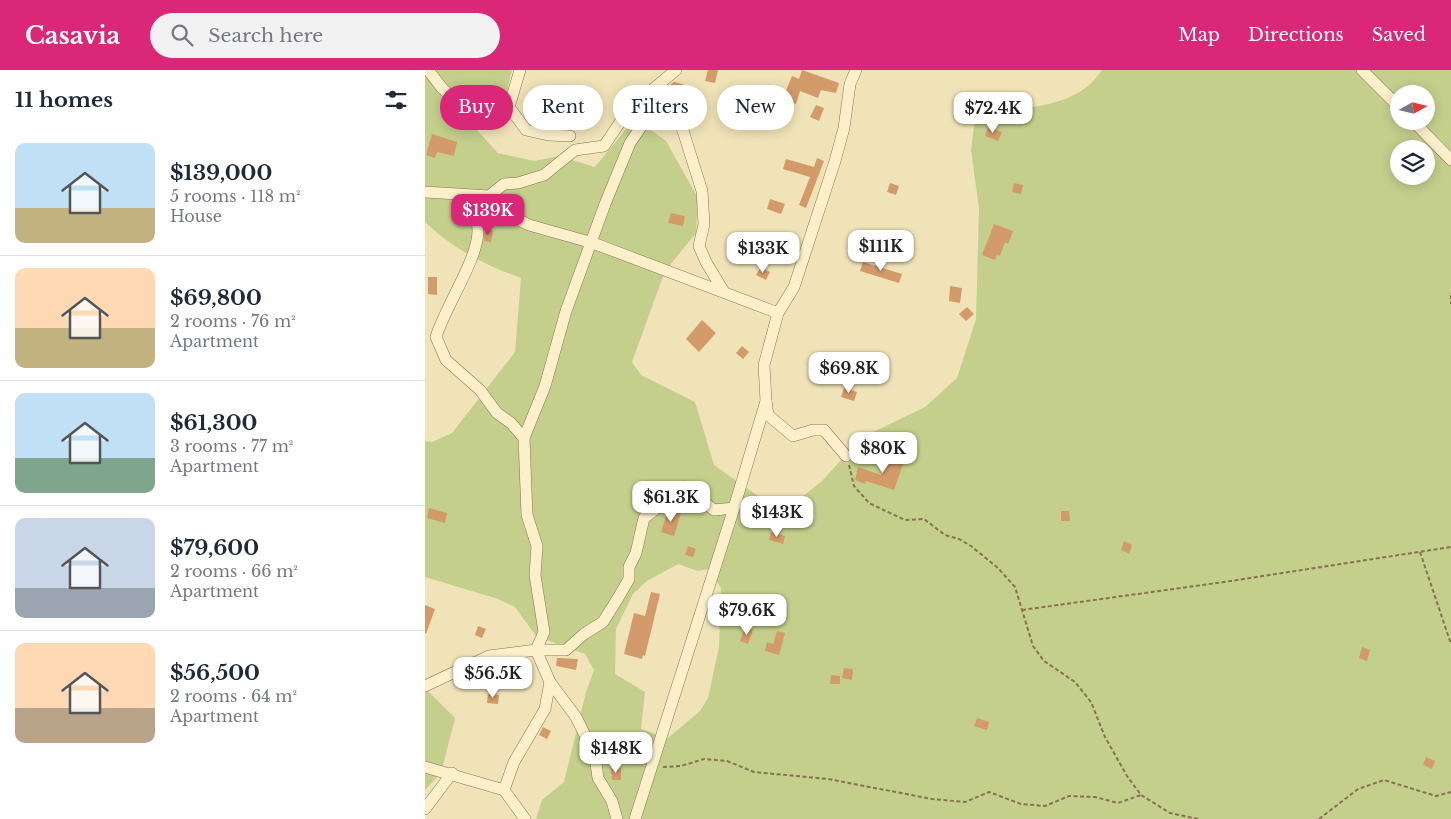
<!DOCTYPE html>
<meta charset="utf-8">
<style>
body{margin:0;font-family:"Libre Baskerville",serif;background:#f2f2f3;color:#1f2937;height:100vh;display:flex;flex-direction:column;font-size:19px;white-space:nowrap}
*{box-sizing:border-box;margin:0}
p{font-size:16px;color:#747a83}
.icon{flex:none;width:28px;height:28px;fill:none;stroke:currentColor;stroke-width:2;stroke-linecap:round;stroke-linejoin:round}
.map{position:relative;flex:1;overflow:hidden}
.panel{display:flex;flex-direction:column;background:#fff;width:425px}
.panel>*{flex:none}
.hud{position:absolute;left:15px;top:15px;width:475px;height:45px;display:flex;gap:10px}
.needle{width:32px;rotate:82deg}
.controls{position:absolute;left:965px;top:15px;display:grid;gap:10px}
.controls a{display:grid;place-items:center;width:45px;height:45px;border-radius:50%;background:#fff;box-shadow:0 2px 12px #0003;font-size:25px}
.price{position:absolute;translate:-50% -42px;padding:0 11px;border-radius:10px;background:#fff;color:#222;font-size:16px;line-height:32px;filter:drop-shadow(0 1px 2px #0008)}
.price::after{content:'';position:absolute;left:50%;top:30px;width:15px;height:11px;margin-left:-8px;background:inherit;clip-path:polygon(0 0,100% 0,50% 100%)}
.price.selected{background:#db2777;color:#fff}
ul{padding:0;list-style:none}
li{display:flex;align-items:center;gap:15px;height:125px;padding:0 15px}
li+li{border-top:1px solid #e0e1e3}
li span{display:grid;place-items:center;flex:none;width:140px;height:100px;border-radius:10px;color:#555}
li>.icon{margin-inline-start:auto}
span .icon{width:60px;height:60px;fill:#fffc;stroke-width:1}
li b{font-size:21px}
h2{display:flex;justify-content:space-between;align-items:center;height:60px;padding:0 15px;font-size:21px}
.pill{padding:0 18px;border-radius:22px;background:#fff;box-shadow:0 2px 12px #0003;font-size:18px;line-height:45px}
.pill.selected{background:#db2777;color:#fff}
header{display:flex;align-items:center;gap:30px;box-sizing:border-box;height:70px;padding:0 25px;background:#db2777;color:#fff}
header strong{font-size:24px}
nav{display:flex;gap:28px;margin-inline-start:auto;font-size:18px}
.search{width:350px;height:45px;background:#f2f2f3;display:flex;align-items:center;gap:12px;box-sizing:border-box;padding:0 18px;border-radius:28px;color:#747a83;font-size:19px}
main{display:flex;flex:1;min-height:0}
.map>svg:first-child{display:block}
.green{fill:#c4cf8c;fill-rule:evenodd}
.building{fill:#d39b6a}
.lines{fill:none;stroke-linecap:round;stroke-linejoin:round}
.minor-casing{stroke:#887252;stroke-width:12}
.path{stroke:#887252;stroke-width:2;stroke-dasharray:4 2.5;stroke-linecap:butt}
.minor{stroke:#fcf0cb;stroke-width:11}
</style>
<header>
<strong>Casavia</strong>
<div class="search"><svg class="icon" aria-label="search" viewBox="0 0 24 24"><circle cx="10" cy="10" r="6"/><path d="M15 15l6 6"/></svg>Search here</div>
<nav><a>Map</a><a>Directions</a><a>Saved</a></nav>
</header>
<main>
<section class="panel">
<h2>11 homes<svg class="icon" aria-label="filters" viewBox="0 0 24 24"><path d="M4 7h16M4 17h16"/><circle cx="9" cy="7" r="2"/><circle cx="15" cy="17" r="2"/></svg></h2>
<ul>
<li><span style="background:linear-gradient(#bfe0f5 65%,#c2b280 0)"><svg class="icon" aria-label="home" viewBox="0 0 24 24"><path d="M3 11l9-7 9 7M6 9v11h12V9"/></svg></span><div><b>$139,000</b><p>5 rooms · 118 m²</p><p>House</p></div></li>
<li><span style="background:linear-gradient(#ffd9b3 60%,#c2b280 0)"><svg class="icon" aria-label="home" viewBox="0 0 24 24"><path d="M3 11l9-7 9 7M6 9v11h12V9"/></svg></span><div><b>$69,800</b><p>2 rooms · 76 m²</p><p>Apartment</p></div></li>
<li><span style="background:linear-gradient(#bfe0f5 65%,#7fa58c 0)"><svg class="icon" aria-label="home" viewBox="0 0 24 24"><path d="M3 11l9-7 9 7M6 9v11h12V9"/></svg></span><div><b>$61,300</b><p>3 rooms · 77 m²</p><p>Apartment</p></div></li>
<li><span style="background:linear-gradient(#c9d6e8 70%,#9aa5b1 0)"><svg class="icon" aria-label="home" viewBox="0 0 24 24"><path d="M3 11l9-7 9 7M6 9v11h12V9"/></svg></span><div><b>$79,600</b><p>2 rooms · 66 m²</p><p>Apartment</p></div></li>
<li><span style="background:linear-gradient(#ffd9b3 65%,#b9a48a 0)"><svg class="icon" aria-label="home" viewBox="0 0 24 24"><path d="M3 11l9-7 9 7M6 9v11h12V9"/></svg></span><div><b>$56,500</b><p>2 rooms · 64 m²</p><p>Apartment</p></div></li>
</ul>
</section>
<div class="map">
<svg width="1026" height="749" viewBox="0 0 1026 749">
<rect width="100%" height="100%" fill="#f1e3b8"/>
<!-- green -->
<g class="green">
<path d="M0 0H87L73 57H49L73 83 109 91 134 86 170 97 210 48 241 71 273 128 271 163 240 201 207 292 216 305 270 332 289 395 357 443 397 411 436 368 500 337 532 308 551 249 554 139 546 80 551 41C586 40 637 39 664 15 669 11 673 5 677 0H1026V749H111L117 730 139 712 161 622 169 600 160 584 111 566 90 537 73 529 0 507V371L7 372 27 363 90 282 96 208C60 195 28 179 0 152ZM974 24H1001V51H974ZM974 79H1001V106H974ZM253 494 273 501 284 499 296 518 294 577 283 628 275 641 243 668 216 659 220 622 190 604 191 559 208 524 222 511Z"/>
<polygon points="0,618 30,648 16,703 0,720"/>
</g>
<!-- building -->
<g class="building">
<polygon points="283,0 293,0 290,13 280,11"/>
<polygon points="377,0 414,13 411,23 396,20 393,28 375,21 371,34 357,30 367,6 374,9"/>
<polygon points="249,12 260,15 254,33 244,30 245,25 239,19"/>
<polygon points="391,35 399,38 394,51 385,47"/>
<polygon points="577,42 585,45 581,53 574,49"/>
<polygon points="563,57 577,62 573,71 560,66"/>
<polygon points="7,64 32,72 29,86 12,82 10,88 1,85"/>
<polygon points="392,88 399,91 381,138 374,135 385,107 358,99 361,89 389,97"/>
<polygon points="465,113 474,116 471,125 462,122"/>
<polygon points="589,113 598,115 596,124 587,122"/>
<polygon points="345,129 360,134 356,144 342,139"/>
<polygon points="246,143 260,146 258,156 243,153"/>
<polygon points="569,154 588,161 583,174 580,172 575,186 572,185 570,190 557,185"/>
<polygon points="60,159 68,161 66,172 59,171"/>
<polygon points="438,192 477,204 474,213 435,201"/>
<polygon points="336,197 345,202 341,210 331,205"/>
<polygon points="3,207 12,207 12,225 3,224"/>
<polygon points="525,216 537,218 535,233 524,231"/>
<polygon points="542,237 549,244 541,251 534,244"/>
<polygon points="277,250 291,263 274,282 261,269"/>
<polygon points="317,276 324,282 318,289 311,283"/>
<polygon points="407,301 416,302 415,311 405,309"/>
<polygon points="419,318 432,322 429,331 416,327"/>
<polygon points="463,386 479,391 469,420 441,411 440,414 430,410 433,397 456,405"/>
<polygon points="4,438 22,443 20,453 2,448"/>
<polygon points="243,440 256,443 249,466 236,462"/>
<polygon points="636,441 644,441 645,451 636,451"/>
<polygon points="346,462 360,466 358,474 344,470"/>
<polygon points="699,471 707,475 704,484 696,480"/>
<polygon points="263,476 271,479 268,487 260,485"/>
<polygon points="226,522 235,524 220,586 218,585 217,589 199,584 209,543 220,546"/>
<polygon points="0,535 10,539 1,564 0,563"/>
<polygon points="53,556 61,559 57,568 50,565"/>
<polygon points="320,557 328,560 323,574 315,571"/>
<polygon points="352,561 360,563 354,585 340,581 342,572 348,574"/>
<polygon points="937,577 945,580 942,591 934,588"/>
<polygon points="132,588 153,589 151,600 131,596"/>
<polygon points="419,598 428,599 427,610 417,608"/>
<polygon points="406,605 415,606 415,614 405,614"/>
<polygon points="63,624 74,625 73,634 62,633"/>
<polygon points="552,648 564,652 562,660 549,656"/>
<polygon points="118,657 126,661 122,669 114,665"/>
<polygon points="1001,687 1010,691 1007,699 998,695"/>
<polygon points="196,698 196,710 187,710 186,699"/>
</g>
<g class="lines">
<!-- minor casing -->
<g class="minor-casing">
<g id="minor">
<polyline points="3,0 17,18 34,34 71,45 84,37 101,60 123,65 145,66"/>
<polyline points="937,0 974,37"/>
<polyline points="84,37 95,0"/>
<polyline points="222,50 234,33 254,48 277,121 279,154 274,176 281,192 299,222"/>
<polyline points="988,51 1026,90"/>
<polyline points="0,122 64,126 79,114 93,113 119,105 150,80 179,76 204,39 251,0"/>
<path d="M47 126C49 137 53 150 53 161 53 189 20 237 11 267L21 290 55 320 72 343 86 353 99 368 102 445 112 476 110 505 119 562 111 580 125 612 151 647 170 686 173 708 187 731 192 749"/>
<polyline points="47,126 104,155 168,173 353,243"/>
<polyline points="341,331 343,345 368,366 388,360 399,360 421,386"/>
<polyline points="99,368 120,316 141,241 180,134 205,73 216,57"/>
<polyline points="0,616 64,586 111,580 141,580 159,564 178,552 193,528 204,509 204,497 211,483 219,448 260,417 289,440 309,438"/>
<polyline points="0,697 79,720 100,749"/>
<polyline points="79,720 89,692 120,639 125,612"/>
<polyline points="0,739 27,703"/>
<polyline points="210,749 309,438 341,331 339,295 353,243 369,217 410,91 419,58 425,14 431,0"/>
</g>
</g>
<!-- path -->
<g class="path">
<polyline points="1026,225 1026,234"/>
<polyline points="424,395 429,416 444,433 480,450 499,449 520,465 534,469 546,476 573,498 590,517 608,576 619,591 650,612 666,632 680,667 702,706 716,725 745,743 773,749"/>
<polyline points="995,482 1026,574"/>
<polyline points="597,540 799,512 1026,477"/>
<polyline points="238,697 256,696 279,689 302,691 329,702 403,709 507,729 540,732 564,722 596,734 620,736 644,726 670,727 693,733 716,725"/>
<polyline points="894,749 933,719 959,710 1011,726 1026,722"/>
</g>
<!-- minor -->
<use href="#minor" class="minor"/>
</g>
</svg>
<div class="controls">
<a><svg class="needle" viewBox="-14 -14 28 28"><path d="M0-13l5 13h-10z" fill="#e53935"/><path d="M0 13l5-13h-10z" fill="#747a83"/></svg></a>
<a><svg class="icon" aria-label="layers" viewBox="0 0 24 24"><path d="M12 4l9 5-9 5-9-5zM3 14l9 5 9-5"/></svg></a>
</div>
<b class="price" style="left:568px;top:64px">$72.4K</b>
<b class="price selected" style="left:63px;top:166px">$139K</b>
<b class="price" style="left:456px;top:202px">$111K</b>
<b class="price" style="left:338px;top:204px">$133K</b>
<b class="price" style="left:424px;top:324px">$69.8K</b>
<b class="price" style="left:458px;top:404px">$80K</b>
<b class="price" style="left:246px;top:453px">$61.3K</b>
<b class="price" style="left:352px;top:468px">$143K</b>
<b class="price" style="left:322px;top:566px">$79.6K</b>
<b class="price" style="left:68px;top:629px">$56.5K</b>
<b class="price" style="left:191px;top:704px">$148K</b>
<div class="hud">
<a class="pill selected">Buy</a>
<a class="pill">Rent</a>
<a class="pill">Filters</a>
<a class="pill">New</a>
</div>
</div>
</main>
